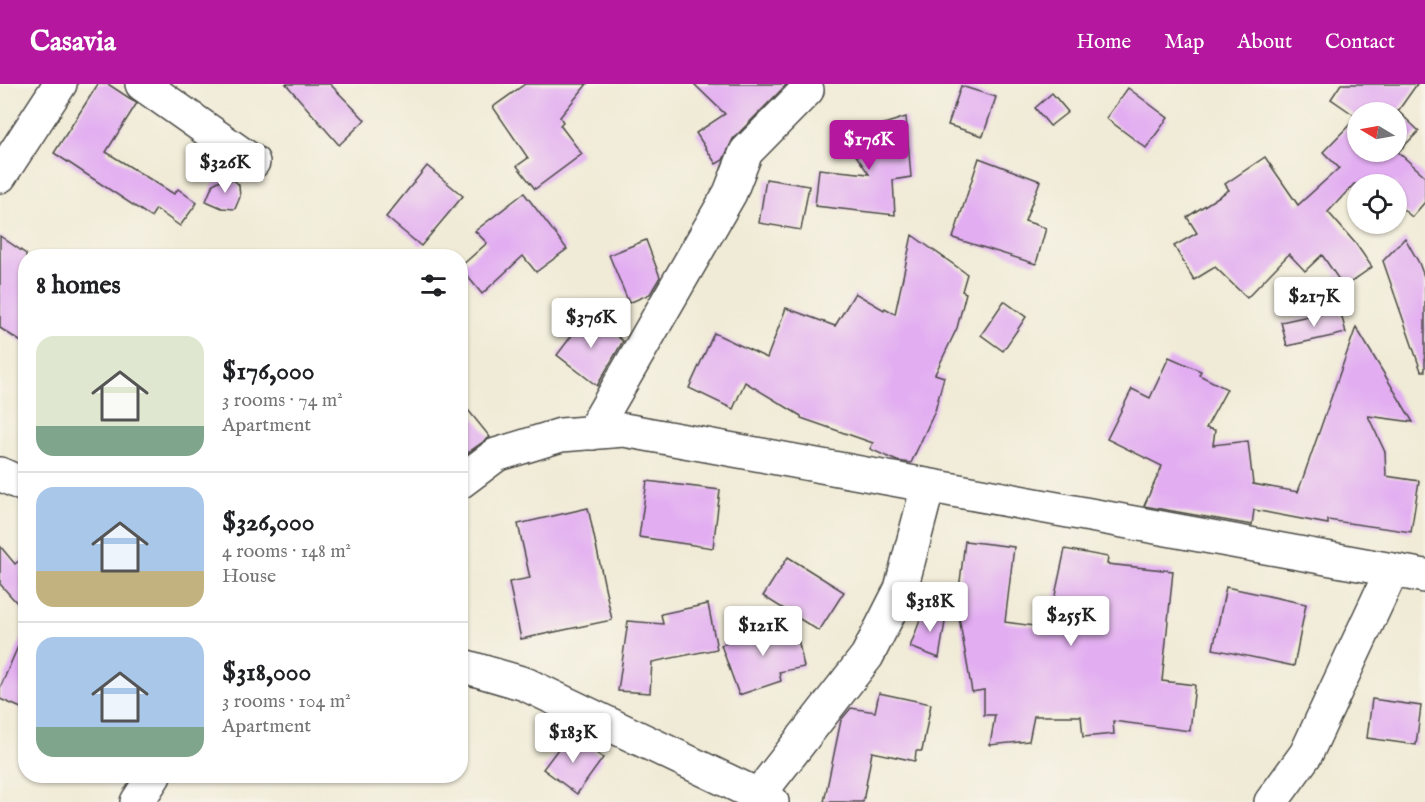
<!DOCTYPE html>
<meta charset="utf-8">
<style>
body{margin:0;font-family:"IM FELL English",serif;background:#f6f6f6;color:#202124;height:100vh;display:flex;flex-direction:column;font-size:22px;white-space:nowrap}
*{box-sizing:border-box;margin:0}
p{font-size:20px;color:#757577}
.icon{flex:none;width:33px;height:33px;fill:none;stroke:currentColor;stroke-width:2;stroke-linecap:round;stroke-linejoin:round}
.map{position:relative;flex:1;overflow:hidden}
.panel{position:absolute;left:18px;top:165px;width:450px;height:534px;display:flex;flex-direction:column;background:#fff;border-radius:24px;box-shadow:0 2px 4px #0004}
.panel>*{flex:none}
.needle{width:39px;rotate:280deg}
.controls{position:absolute;left:1347px;top:18px;display:grid;gap:12px}
.controls a{display:grid;place-items:center;width:60px;height:60px;border-radius:50%;background:#fff;box-shadow:0 2px 4px #0004;font-size:30px}
.price{position:absolute;translate:-50% -51px;padding:0 14px;border-radius:6px;background:#fff;color:#222;font-size:20px;line-height:39px;filter:drop-shadow(0 2px 3px #0008)}
.price::after{content:'';position:absolute;left:50%;top:36px;width:18px;height:14px;margin-left:-9px;background:inherit;clip-path:polygon(0 0,100% 0,50% 100%)}
.price.active{background:#b5179e;color:#fff}
ul{padding:0;list-style:none}
li{display:flex;align-items:center;gap:18px;height:150px;padding:0 18px}
li+li{border-top:2px solid #e0e0e0}
li span{display:grid;place-items:center;flex:none;width:168px;height:120px;border-radius:18px;color:#555}
li>.icon{margin-inline-start:auto}
span .icon{width:72px;height:72px;fill:#fffc;stroke-width:1}
li b{font-size:26px}
h2{display:flex;justify-content:space-between;align-items:center;height:72px;padding:0 18px;font-size:26px}
header{display:flex;align-items:center;gap:36px;box-sizing:border-box;height:84px;padding:0 30px;background:#b5179e;color:#fff}
header strong{font-size:28px}
nav{display:flex;gap:33px;margin-inline-start:auto;font-size:21px}
.map>svg:first-child{display:block}
.building{fill:#e2adf1;fill-rule:evenodd}
.lines{fill:none;stroke-linecap:round;stroke-linejoin:round}
.minor-casing{stroke:#494845;stroke-width:36}
.minor{stroke:#fff;stroke-width:33}
</style>
<header>
<strong>Casavia</strong>
<nav><a>Home</a><a>Map</a><a>About</a><a>Contact</a></nav>
</header>
<div class="map">
<svg width="1425" height="718" viewBox="0 0 1425 718">
<rect width="100%" height="100%" fill="#f7f3e8"/>
<filter id="ink" filterUnits="userSpaceOnUse"><feTurbulence type="fractalNoise" baseFrequency=".0167" numOctaves="2"/><feDisplacementMap in="SourceGraphic" scale="12" xChannelSelector="R" yChannelSelector="G"/><feConvolveMatrix kernelMatrix="1 2 1 2 8 2 1 2 1" color-interpolation-filters="sRGB"/></filter>
<filter id="wash" filterUnits="userSpaceOnUse"><feTurbulence type="fractalNoise" baseFrequency=".008" numOctaves="4" result="noise"/><feDisplacementMap in="SourceGraphic" scale="24" xChannelSelector="R" yChannelSelector="G"/><feGaussianBlur stdDeviation="1.35" result="paint"/><feColorMatrix in="noise" values="0 0 0 0 0 0 0 0 0 0 0 0 0 0 0 0 0 1.4 0 .05"/><feComposite in="paint" operator="in"/></filter>
<g filter="url(#wash)">
<rect width="100%" height="100%" fill="#f0ebd6"/>
<g id="blocks">
<!-- building -->
<g class="building">
<polygon points="98,0 108,0 137,19 106,68 174,110 178,105 197,119 180,142 156,125 151,133 54,69"/>
<polygon points="286,0 330,0 365,36 339,61"/>
<polygon points="525,0 587,0 560,33 563,38 560,41 582,70 535,105 517,82 528,74 493,23"/>
<polygon points="694,0 787,0 733,55 723,76 716,80 696,49 725,30"/>
<path d="M1341 0H1417L1398 27 1419 47 1398 68 1425 92V118L1412 133 1396 119V100H1354L1328 128 1356 160 1372 183 1344 203 1322 171 1305 187 1289 170 1247 214 1215 183 1194 196 1174 162 1197 149 1187 133 1229 106 1225 100 1265 73 1298 121 1339 84 1323 68 1357 33 1331 15ZM1358 28H1396V68H1358Z"/>
<polygon points="961,2 996,13 983,52 948,41"/>
<polygon points="1128,4 1168,34 1146,64 1106,34"/>
<polygon points="1052,9 1068,28 1050,42 1035,24"/>
<polygon points="906,33 911,93 893,96 895,131 815,122 819,85 869,90 843,53"/>
<polygon points="979,74 1040,97 1025,137 1046,144 1036,180 953,154"/>
<polygon points="427,82 463,112 421,162 386,133"/>
<polygon points="224,94 235,97 239,101 240,113 235,125 222,124 206,117 213,100"/>
<polygon points="766,95 809,102 801,146 759,139"/>
<polygon points="524,109 567,165 536,188 523,172 482,210 460,183 487,159 475,147"/>
<polygon points="912,151 967,190 962,207 966,209 957,244 935,290 944,293 935,327 911,379 897,377 870,365 873,359 801,334 801,332 745,298 733,325 689,304 714,249 767,274 786,224 835,242 855,209 884,226 885,224 895,230"/>
<polygon points="0,152 26,170 26,261 0,244"/>
<polygon points="1405,154 1419,179 1425,195 1425,287 1421,287 1383,177"/>
<polygon points="646,156 660,193 650,210 629,219 609,171"/>
<polygon points="1004,217 1026,233 1003,267 981,251"/>
<polygon points="1340,225 1346,249 1287,262 1281,238"/>
<polygon points="588,230 623,257 597,302 557,271"/>
<polygon points="1356,243 1413,338 1368,332 1385,368 1386,392 1419,397 1411,448 1328,436 1328,440 1254,426 1252,441 1144,422 1162,382 1107,355 1132,305 1150,314 1169,273 1201,287 1199,291 1227,305 1206,344 1215,346 1213,361 1248,357 1253,400 1298,408"/>
<polygon points="460,316 490,353 460,374"/>
<polygon points="647,397 720,406 713,464 639,453"/>
<polygon points="588,424 612,536 521,555 509,498 530,494 518,440"/>
<polygon points="965,457 1014,463 1005,538 1048,544 1065,465 1108,473 1107,480 1173,487 1162,597 1195,601 1190,647 1113,637 1114,650 1083,653 1081,632 1034,632 1029,657 990,661 995,631 984,631 984,606 972,608 957,522"/>
<polygon points="0,462 15,480 26,471 26,529 0,500"/>
<polygon points="788,473 844,508 819,547 763,512"/>
<polygon points="1226,503 1306,520 1294,582 1213,565"/>
<polygon points="708,520 717,565 652,578 650,609 618,607 628,537 663,540 661,530"/>
<polygon points="925,523 946,532 939,574 910,563"/>
<polygon points="794,536 804,583 779,588 781,597 739,611 721,561"/>
<polygon points="26,544 26,626 0,615 0,604"/>
<polygon points="879,609 931,620 922,667 916,667 915,677 872,668 863,718 824,718 841,636 851,624 875,628"/>
<polygon points="1372,615 1421,622 1416,661 1367,654"/>
<polygon points="570,649 603,674 577,710 543,685"/>
</g>
</g>
</g>
<g filter="url(#ink)">
<use href="#blocks" fill-opacity="0" stroke="#494845" stroke-width="1.5"/>
<g class="lines">
<!-- minor casing -->
<g class="minor-casing">
<g id="minor">
<polyline points="142,0 253,78"/>
<polyline points="0,92 60,0"/>
<polyline points="592,349 730,109 746,68 807,6"/>
<polyline points="0,390 26,402"/>
<polyline points="460,398 496,371 561,351 624,346 1425,492"/>
<polyline points="460,581 525,600 772,718"/>
<polyline points="137,718 154,692"/>
<polyline points="753,718 867,572 901,505 928,402"/>
<polyline points="1271,718 1306,670 1392,486"/>
</g>
</g>
<!-- minor -->
<use href="#minor" class="minor"/>
</g>
</g>
</svg>
<div class="controls">
<a><svg class="needle" viewBox="-14 -14 28 28"><path d="M0-13l5 13h-10z" fill="#e53935"/><path d="M0 13l5-13h-10z" fill="#757577"/></svg></a>
<a><svg class="icon" aria-label="locate" viewBox="0 0 24 24"><circle cx="12" cy="12" r="6"/><path d="M12 2v4M12 18v4M2 12h4M18 12h4"/></svg></a>
</div>
<b class="price active" style="left:869px;top:87px">$176K</b>
<b class="price" style="left:225px;top:110px">$326K</b>
<b class="price" style="left:1314px;top:244px">$217K</b>
<b class="price" style="left:591px;top:265px">$376K</b>
<b class="price" style="left:930px;top:549px">$318K</b>
<b class="price" style="left:1071px;top:563px">$255K</b>
<b class="price" style="left:763px;top:573px">$121K</b>
<b class="price" style="left:573px;top:680px">$183K</b>
<section class="panel">
<h2>8 homes<svg class="icon" aria-label="filters" viewBox="0 0 24 24"><path d="M4 7h16M4 17h16"/><circle cx="9" cy="7" r="2"/><circle cx="15" cy="17" r="2"/></svg></h2>
<ul>
<li><span style="background:linear-gradient(#dfe7d0 75%,#7fa58c 0)"><svg class="icon" aria-label="home" viewBox="0 0 24 24"><path d="M3 11l9-7 9 7M6 9v11h12V9"/></svg></span><div><b>$176,000</b><p>3 rooms · 74 m²</p><p>Apartment</p></div></li>
<li><span style="background:linear-gradient(#a9c7e8 70%,#c2b280 0)"><svg class="icon" aria-label="home" viewBox="0 0 24 24"><path d="M3 11l9-7 9 7M6 9v11h12V9"/></svg></span><div><b>$326,000</b><p>4 rooms · 148 m²</p><p>House</p></div></li>
<li><span style="background:linear-gradient(#a9c7e8 75%,#7fa58c 0)"><svg class="icon" aria-label="home" viewBox="0 0 24 24"><path d="M3 11l9-7 9 7M6 9v11h12V9"/></svg></span><div><b>$318,000</b><p>3 rooms · 104 m²</p><p>Apartment</p></div></li>
</ul>
</section>
</div>
